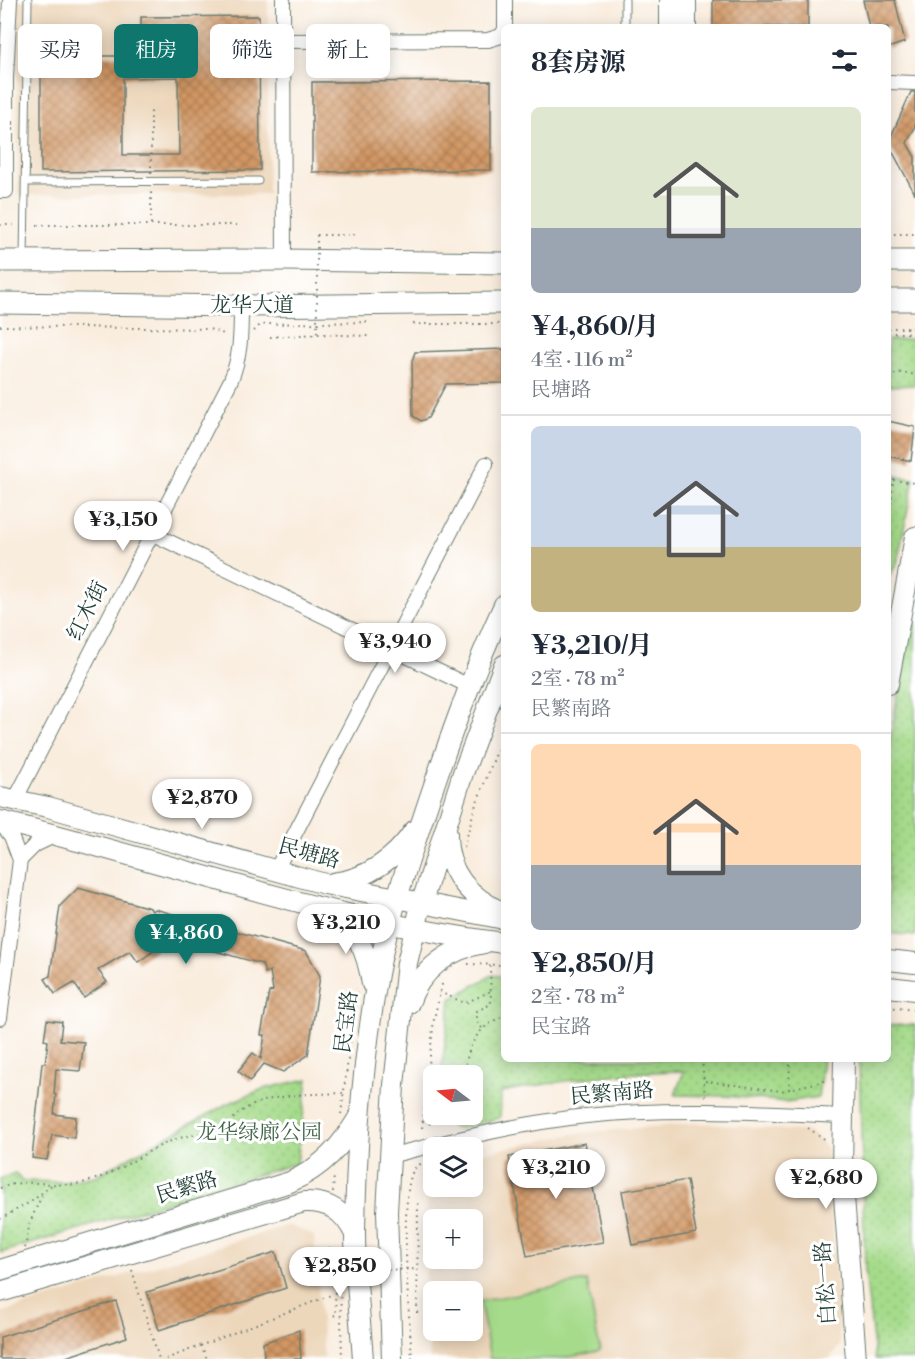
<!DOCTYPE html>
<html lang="zh">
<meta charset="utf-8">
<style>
body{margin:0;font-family:"Libre Bodoni","Noto Serif SC",serif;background:#f6f6f7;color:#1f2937;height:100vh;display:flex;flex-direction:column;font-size:22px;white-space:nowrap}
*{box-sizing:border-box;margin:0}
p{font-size:20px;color:#747a83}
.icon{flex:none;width:33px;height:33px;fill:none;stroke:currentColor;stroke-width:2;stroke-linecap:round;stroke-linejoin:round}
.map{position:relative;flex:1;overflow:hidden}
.side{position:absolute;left:501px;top:24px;width:390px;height:1038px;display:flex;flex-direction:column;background:#fff;border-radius:9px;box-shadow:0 3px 15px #0003}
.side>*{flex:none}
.banner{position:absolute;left:18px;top:24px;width:393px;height:54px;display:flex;gap:12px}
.needle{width:39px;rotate:286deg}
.tools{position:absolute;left:423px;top:1065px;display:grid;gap:12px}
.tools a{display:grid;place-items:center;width:60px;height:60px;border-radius:9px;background:#fff;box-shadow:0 3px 15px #0003;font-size:30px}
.price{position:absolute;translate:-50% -51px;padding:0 14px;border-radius:21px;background:#fff;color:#222;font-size:20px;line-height:39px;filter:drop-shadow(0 2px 3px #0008)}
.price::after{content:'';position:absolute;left:50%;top:36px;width:18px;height:14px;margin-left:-9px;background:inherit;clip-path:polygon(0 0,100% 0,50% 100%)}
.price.on{background:#0f766e;color:#fff}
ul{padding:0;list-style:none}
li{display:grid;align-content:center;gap:12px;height:318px;padding:0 30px}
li+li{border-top:2px solid #e0e1e3}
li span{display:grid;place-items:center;height:186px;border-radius:9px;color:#555}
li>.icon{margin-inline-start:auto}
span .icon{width:108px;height:108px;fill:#fffc;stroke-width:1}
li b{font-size:26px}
h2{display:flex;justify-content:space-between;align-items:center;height:72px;padding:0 30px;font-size:26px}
.tag{padding:0 21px;border-radius:9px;background:#fff;box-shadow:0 3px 15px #0003;font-size:21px;line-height:54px}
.tag.on{background:#0f766e;color:#fff}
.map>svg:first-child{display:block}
.built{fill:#edd7bb;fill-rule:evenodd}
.green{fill:#a6db8b;stroke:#628c60;stroke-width:1.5}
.park{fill:url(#park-dots);stroke:#628c60;stroke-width:1.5}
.building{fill:url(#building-cross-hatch);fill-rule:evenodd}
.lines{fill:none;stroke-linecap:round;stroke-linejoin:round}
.lane-casing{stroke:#6b7b70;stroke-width:9}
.street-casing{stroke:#6b7b70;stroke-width:16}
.secondary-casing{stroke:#6b7b70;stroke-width:22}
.primary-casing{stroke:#6b7b70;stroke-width:23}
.path{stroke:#6b7b70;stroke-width:2;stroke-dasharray:1.5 4.5;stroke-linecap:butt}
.lane{stroke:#fff;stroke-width:7}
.street{stroke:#fff;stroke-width:14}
.secondary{stroke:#fff;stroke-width:20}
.primary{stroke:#fff;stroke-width:21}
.path-bridge{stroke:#6b7b70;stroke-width:2;stroke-dasharray:1.5 4.5;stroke-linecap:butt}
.labels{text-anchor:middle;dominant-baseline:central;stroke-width:6;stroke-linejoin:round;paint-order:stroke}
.street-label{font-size:21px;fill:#1f3d34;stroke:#fff}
.park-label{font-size:21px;fill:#41644a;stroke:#fff}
</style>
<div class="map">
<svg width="915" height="1359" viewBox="0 0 915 1359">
<defs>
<pattern id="park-dots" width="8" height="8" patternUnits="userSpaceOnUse" patternTransform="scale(1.5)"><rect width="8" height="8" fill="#a6db8b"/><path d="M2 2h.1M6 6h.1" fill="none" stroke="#8ebd79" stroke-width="1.8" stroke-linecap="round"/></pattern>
<pattern id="building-cross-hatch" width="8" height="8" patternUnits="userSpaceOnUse" patternTransform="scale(1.5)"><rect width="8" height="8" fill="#d29764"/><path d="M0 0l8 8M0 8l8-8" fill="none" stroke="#aa7c53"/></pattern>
</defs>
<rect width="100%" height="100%" fill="#fff"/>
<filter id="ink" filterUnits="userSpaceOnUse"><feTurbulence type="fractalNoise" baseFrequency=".0167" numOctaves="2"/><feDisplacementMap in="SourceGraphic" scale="12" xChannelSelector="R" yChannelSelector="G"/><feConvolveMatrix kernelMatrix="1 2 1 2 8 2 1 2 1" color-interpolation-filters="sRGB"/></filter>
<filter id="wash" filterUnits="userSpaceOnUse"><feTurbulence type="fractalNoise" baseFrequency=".008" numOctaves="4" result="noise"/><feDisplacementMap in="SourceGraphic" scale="24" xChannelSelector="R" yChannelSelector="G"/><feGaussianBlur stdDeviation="1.35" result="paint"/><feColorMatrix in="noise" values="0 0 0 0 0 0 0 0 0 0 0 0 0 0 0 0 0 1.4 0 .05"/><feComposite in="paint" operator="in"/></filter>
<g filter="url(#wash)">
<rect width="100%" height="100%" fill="#f9edde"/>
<!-- built -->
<g class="built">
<polygon points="17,0 268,0 268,194 18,195"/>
<path d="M697 1123 810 1132 828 1149 840 1346 829 1359H430L425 1301 427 1192 433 1180 434 1186H472L473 1155 578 1133ZM434 1220H472V1258H434ZM434 1292H472V1330H434Z"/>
<polygon points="289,1225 314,1236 324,1359 0,1359 0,1313"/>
</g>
<!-- green -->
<polygon class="green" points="587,1281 600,1351 559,1359 490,1359 480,1301"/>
<!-- park -->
<g class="park">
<polygon points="915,339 915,385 888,386 888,340"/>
<polygon points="888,475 914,478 897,564 888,577"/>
<polygon points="915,618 915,936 888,933 888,750 910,630"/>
<path d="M492 975 504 977V1059H823L818 1097 786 1102 727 1096 675 1095 684 1071C622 1071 562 1081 501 1092L500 1118 456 1129 436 1116 472 1114V1076L441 1075 451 999Z"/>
<polygon points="888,1025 915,1025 915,1359 875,1359 865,1270 859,1059 888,1059"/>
<polygon points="308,1079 297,1163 0,1253 0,1179 15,1173 22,1181 64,1182 95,1176 227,1104 263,1089"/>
</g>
<g id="blocks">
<!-- building -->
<g class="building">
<rect x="713" y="0" width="95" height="27"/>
<polygon points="863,0 895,0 905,42 888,48 888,27 869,27"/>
<path d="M259 16 260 170 41 172V45L94 44 95 56H123V63H141V17ZM178 77 179 155H123V78Z"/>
<polygon points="491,81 491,170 312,172 312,82"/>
<polygon points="911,92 915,92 915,127 907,143 915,157 915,194 888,143"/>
<polygon points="504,349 504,383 446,384 428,418 421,421 413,416 412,361 415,352"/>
<polygon points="888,421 915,427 911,461 888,456"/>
<polygon points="78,888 150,908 152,911 155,909 306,951 320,976 308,1055 283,1072 264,1064 250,1081 238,1071 253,1053 261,1059 265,1035 261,1035 269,992 273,991 270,971 265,973 262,964 150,933 159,947 138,962 130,951 98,970 107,982 84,998 74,983 55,994 45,979 50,976 60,906"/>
<polygon points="47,1020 62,1022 60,1040 84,1042 80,1071 56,1069 54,1094 56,1095 54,1114 76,1117 74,1138 52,1135 47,1160 32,1158 42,1063 45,1063 48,1041 44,1040"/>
<polygon points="585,1143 603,1242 527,1256 509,1157"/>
<polygon points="687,1180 696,1233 632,1245 622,1191"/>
<polygon points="276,1252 286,1288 159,1330 147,1292"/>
<polygon points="116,1301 127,1337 60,1359 0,1359 0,1337"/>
<polygon points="299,1330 301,1359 264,1359 263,1343"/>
</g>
</g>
</g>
<g filter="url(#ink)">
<use href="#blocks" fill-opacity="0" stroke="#6b7b70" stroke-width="1.5"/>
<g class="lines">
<!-- lane casing -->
<g class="lane-casing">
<g id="lane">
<polyline points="625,0 625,27"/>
<polyline points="27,182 258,181"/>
<polyline points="24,259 28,0"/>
</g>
</g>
<!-- street casing -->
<g class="street-casing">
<g id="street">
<polyline points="283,0 284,260"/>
<polyline points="505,27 505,0"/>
<polyline points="283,41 488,40 501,36 504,31"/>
<polyline points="888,82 915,83"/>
<polyline points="0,191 6,191 6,78 10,0"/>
<polyline points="151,533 469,686"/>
<path d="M15 800 230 382C241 357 241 333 241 306"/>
<polyline points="0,823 11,836 20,860 0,1018"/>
<polyline points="20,860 35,845 56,835"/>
<polyline points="276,870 486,464"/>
<path d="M389 1156C454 1140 520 1123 586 1116 672 1107 757 1112 843 1116"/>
</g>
</g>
<!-- secondary casing -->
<g class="secondary-casing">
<g id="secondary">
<polyline points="686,0 686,27"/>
<polyline points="670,27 670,0"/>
<polyline points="888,684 915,537"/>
<polyline points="0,797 48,807 325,884 504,919"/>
<path d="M0 821C168 861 332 922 504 943"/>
<path d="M447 833C446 872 470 898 504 913"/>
<path d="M333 883C367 879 395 859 414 831"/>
<path d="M329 912C358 928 367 952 372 984"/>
<polyline points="888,960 915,963"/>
<polyline points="888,987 915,990"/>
<path d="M409 1003C420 970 450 948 484 943"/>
<polyline points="844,1059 842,1169 856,1359"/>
<path d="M0 1270 290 1182C323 1167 342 1146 360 1115"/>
<path d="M0 1292 304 1202C330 1201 344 1212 355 1234"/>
<path d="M363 1359C360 1317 355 1274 355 1232 356 1146 363 1059 378 974 387 925 403 878 419 830 444 754 470 678 504 605"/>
<polyline points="392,1359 387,1212 394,1085 407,963 421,905 463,773 504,665"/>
</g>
</g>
<!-- primary casing -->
<g class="primary-casing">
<g id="primary">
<polyline points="0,261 284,260 504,263"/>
<polyline points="888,261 915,261"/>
<polyline points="888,300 915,300"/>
<polyline points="0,303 241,306 504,303"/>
</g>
</g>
<!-- path -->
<g class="path">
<polyline points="151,173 151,110"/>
<polyline points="151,224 151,191"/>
<polyline points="0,225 14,225"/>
<polyline points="37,225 239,225"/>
<polyline points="888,234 915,234"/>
<polyline points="317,235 356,235"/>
<polyline points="413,324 504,324"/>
<polyline points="0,326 209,329 227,335"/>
<polyline points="888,328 915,328"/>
<polyline points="254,331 260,325 268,324 368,322"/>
<polyline points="888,333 915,333"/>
<polyline points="270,337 317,334 369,336"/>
<polyline points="888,376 903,372 915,375"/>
<polyline points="888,508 891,506 893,480 915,483"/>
<polyline points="464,847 475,807 504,733"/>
<polyline points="468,964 504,965"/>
<polyline points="439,992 465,1003 491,991"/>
<polyline points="888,1007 915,1010"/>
<polyline points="482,1028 477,1022 477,1011 491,1004 490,965"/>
<polyline points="702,1059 705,1098"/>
<path d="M464 1076C467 1047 476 1027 504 1016"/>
<polyline points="705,1081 781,1091 828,1080"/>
<polyline points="789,1090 790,1059"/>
<polyline points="341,1114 357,989"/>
<polyline points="429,1124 447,1114"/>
<polyline points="422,1128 434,1019 443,980"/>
<polyline points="808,1128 826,1140"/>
<path d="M0 1188C32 1176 53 1189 82 1183 137 1170 157 1130 223 1133 244 1091 303 1095 343 1093"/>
<polyline points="333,1192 334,1174"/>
<polyline points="0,1219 32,1201 54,1183"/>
<polyline points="25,1248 30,1222 43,1193"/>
<polyline points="329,1248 333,1248 336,1315 332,1316"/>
<polyline points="132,1270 159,1359"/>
<polyline points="340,1279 342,1359"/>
<polyline points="417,1313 418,1203"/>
<polyline points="201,1345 207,1359"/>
<polyline points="166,1359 331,1295"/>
<path d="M412 1359C410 1324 398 1195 414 1169 417 1166 422 1163 425 1161"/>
</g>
<!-- lane -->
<use href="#lane" class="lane"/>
<!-- street -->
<use href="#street" class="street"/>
<!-- secondary -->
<use href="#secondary" class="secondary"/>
<!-- primary -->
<use href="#primary" class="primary"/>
<!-- path-bridge -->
<g class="path-bridge">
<polyline points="317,235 317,334"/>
<polyline points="334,1272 417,1269"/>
</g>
</g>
</g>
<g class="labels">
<!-- street labels -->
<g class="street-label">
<text x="252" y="306">龙华大道</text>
<text transform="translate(88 611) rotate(-63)">红木街</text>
<text transform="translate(309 854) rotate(15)">民塘路</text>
<text transform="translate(347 1022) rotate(-83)">民宝路</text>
<text transform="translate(612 1094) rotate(-5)">民繁南路</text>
<text transform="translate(187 1188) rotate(-17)">民繁路</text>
<text transform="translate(826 1283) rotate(-94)">白松一路</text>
</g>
<!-- park labels -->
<g class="park-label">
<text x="259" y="1133">龙华绿廊公园</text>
</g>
</g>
</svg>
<div class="tools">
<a><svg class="needle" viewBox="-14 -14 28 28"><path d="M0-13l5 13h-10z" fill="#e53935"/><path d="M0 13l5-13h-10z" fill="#747a83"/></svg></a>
<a><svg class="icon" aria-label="layers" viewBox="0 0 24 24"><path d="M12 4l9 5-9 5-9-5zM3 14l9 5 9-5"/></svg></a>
<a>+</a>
<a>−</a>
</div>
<b class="price" style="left:123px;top:552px">¥3,150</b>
<b class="price" style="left:395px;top:674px">¥3,940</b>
<b class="price" style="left:202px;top:830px">¥2,870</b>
<b class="price" style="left:346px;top:955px">¥3,210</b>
<b class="price on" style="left:186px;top:965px">¥4,860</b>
<b class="price" style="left:556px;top:1200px">¥3,210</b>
<b class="price" style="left:826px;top:1210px">¥2,680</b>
<b class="price" style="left:340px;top:1298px">¥2,850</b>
<div class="banner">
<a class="tag">买房</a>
<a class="tag on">租房</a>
<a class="tag">筛选</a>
<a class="tag">新上</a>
</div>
<section class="side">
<h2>8套房源<svg class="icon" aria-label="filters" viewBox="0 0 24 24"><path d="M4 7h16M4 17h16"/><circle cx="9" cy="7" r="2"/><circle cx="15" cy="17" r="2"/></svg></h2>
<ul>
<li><span style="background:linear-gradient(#dfe7d0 65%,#9aa5b1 0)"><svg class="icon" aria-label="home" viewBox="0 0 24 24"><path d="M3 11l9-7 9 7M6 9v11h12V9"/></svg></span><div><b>¥4,860/月</b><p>4室 · 116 m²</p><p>民塘路</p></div></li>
<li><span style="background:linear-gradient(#c9d6e8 65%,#c2b280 0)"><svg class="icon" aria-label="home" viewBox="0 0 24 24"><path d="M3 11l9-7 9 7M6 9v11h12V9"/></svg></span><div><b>¥3,210/月</b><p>2室 · 78 m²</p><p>民繁南路</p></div></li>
<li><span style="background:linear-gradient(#ffd9b3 65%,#9aa5b1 0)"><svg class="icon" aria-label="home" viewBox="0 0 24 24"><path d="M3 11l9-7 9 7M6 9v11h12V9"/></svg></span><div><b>¥2,850/月</b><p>2室 · 78 m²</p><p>民宝路</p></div></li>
</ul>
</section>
</div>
